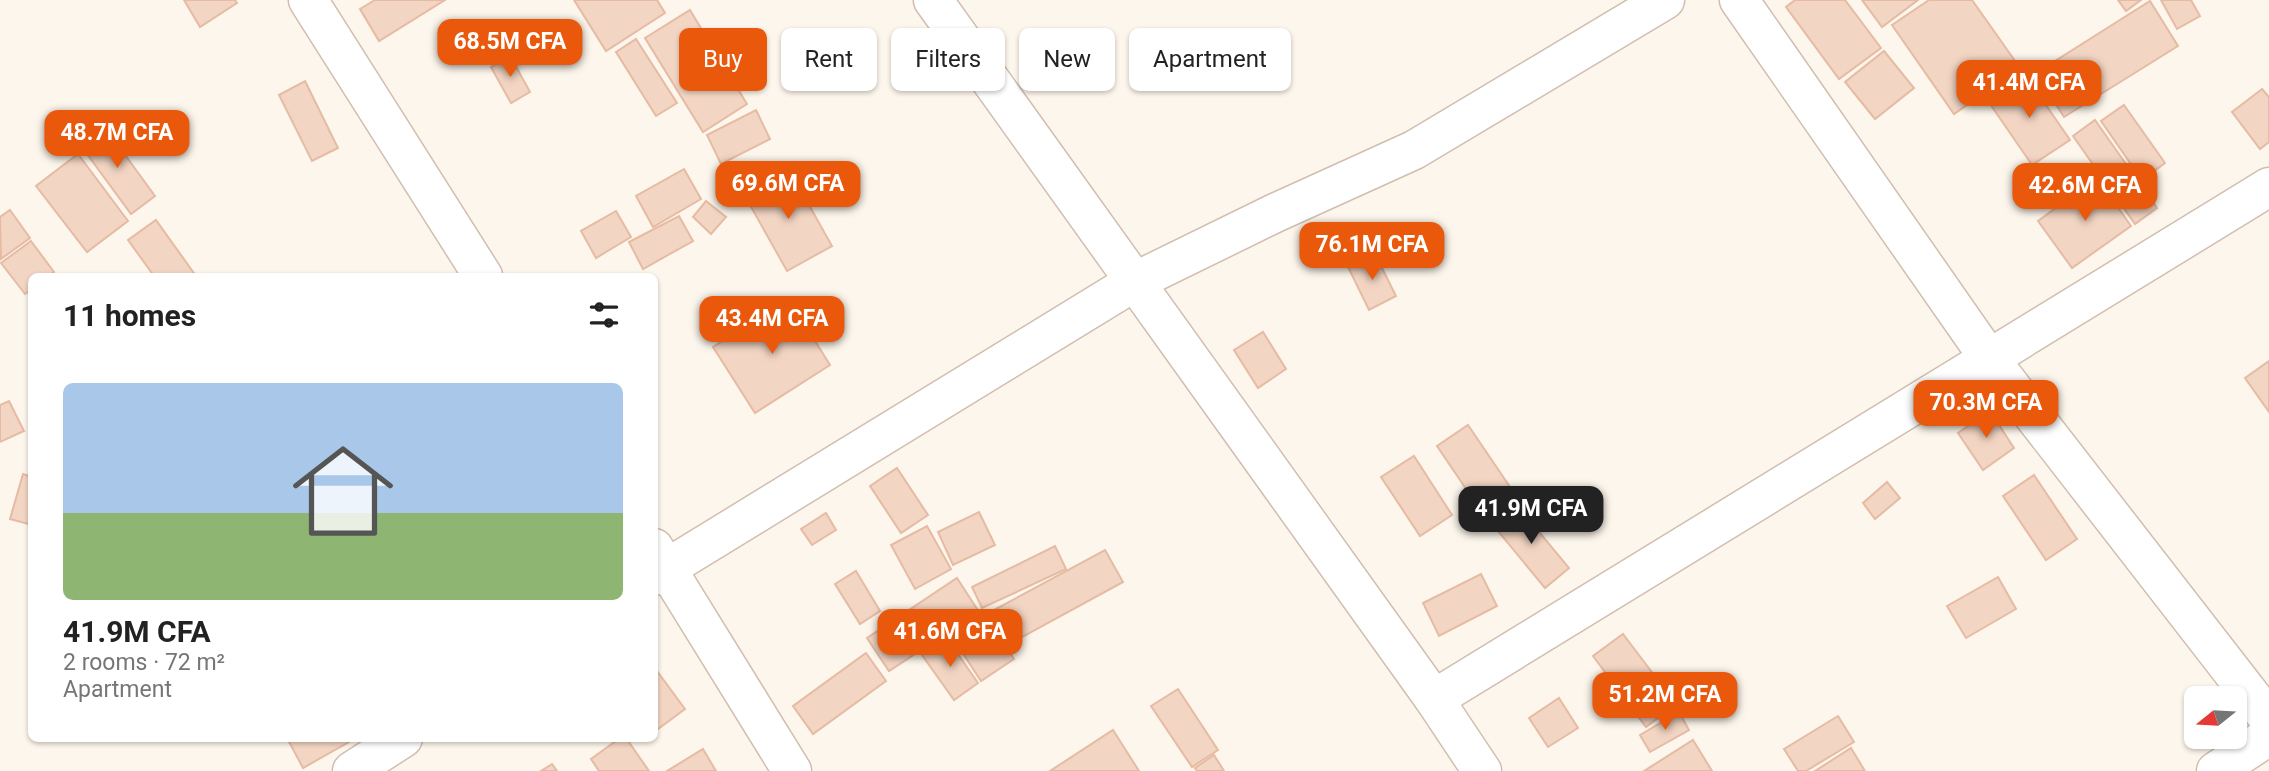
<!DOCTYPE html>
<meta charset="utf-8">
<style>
body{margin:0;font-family:Roboto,sans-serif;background:#f6f6f6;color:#222;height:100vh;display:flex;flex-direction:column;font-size:26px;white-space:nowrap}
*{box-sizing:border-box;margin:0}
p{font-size:23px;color:#767676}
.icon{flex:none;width:38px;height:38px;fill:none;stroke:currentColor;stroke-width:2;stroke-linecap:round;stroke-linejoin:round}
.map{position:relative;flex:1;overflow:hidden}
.sheet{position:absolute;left:28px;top:273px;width:630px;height:469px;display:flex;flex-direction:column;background:#fff;border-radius:10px;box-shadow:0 2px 5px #0004}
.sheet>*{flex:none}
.hud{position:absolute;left:679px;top:28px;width:665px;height:63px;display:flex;gap:14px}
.needle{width:46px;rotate:252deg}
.controls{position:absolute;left:2184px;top:686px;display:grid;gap:14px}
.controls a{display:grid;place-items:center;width:63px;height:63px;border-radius:10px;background:#fff;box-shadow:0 2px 5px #0004;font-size:35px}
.price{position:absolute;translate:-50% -60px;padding:0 16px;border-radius:14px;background:#ea580c;color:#fff;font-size:23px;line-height:46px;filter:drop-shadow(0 2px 4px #0008)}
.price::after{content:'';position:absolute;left:50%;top:42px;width:21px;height:16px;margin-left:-10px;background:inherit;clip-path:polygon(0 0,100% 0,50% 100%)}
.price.active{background:#222;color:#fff}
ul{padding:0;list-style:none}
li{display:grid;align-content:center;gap:14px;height:371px;padding:0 35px}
li span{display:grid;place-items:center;height:217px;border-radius:10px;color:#555}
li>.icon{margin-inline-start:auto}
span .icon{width:126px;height:126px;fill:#fffc;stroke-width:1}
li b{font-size:30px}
h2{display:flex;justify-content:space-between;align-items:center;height:84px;padding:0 35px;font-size:30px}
.pill{padding:0 24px;border-radius:10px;background:#fff;box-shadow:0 2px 5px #0004;font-size:24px;line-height:63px}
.pill.active{background:#ea580c;color:#fff}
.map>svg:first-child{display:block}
.building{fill:#f3d5c3;stroke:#e6bba3;stroke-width:2}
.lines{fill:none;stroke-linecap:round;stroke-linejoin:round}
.minor-casing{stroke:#d1beb0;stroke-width:41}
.minor{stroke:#fff;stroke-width:38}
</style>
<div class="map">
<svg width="2269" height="771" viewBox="0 0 2269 771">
<rect width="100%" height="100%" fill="#fdf6ec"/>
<!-- building -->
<g class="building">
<polygon points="184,0 235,0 237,3 200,27"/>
<polygon points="375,0 445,0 379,41 360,9"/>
<polygon points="574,0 657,0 665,13 606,51"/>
<polygon points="1795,0 1845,0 1881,48 1839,79 1786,7"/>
<polygon points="1862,0 1918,0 1882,27"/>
<polygon points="1929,0 1972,0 2020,68 1954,114 1892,25"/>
<polygon points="2118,0 2141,0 2126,11"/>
<polygon points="2161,0 2191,0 2200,16 2177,29"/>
<polygon points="2150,1 2178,46 2064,117 2036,73"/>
<polygon points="690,10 747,104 703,132 645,38"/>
<polygon points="636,39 677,103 656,116 616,52"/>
<polygon points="1884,51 1914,88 1875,119 1845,82"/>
<polygon points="510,56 530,92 511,103 491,67"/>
<polygon points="2026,76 2070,140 2032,165 1988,101"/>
<polygon points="305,81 338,148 312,161 279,95"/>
<polygon points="2262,89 2269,97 2269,142 2260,149 2232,112"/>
<polygon points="2124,105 2165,163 2142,180 2101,121"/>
<polygon points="756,110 770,139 721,164 707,135"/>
<polygon points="2095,120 2157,208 2135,224 2073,136"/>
<polygon points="104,126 155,196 131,214 79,143"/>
<polygon points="78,154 128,221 87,252 36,186"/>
<polygon points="684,169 701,199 653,227 636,196"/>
<polygon points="790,171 832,246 787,271 745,196"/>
<polygon points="2097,178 2131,226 2072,268 2038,221"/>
<polygon points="706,201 726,217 711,234 693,217"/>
<polygon points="10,210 30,238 1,259 0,217"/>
<polygon points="616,211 631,237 596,258 581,231"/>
<polygon points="679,216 693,241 643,269 629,242"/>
<polygon points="156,220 196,276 154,276 128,240"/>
<polygon points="31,241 54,272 49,276 32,276 32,289 25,294 1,263"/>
<polygon points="1375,254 1396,296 1369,310 1348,267"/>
<polygon points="789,299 830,365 755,413 713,347"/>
<polygon points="1263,332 1286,369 1258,388 1234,350"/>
<polygon points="2269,361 2269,412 2245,378"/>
<polygon points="9,401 24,431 0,442 0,405"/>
<polygon points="1990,411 2014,448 1983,470 1958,433"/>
<polygon points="1468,425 1510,487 1479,508 1437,446"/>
<polygon points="1414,456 1452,515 1420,536 1381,477"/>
<polygon points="897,468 928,515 901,533 870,486"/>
<polygon points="23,474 32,477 32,525 10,519"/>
<polygon points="2034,475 2077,539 2046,560 2003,496"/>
<polygon points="1887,482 1900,498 1875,519 1863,503"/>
<polygon points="1517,505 1569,568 1545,588 1493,525"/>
<polygon points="979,512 995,545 953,565 938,532"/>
<polygon points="826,513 836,530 812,545 801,529"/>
<polygon points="927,526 951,569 915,589 891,545"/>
<polygon points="1055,546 1066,569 982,608 972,587"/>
<polygon points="1105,550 1123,582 1011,643 994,610"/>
<polygon points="856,571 880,611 860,624 835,584"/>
<polygon points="1481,574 1497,606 1439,636 1423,603"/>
<polygon points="1998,577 2016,609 1966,638 1947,606"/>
<polygon points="957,578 979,612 889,671 867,638"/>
<polygon points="985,613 1014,659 981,681 951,635"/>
<polygon points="1623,634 1676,704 1646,727 1593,656"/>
<polygon points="946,637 978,683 954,700 922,655"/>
<polygon points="866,653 886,681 813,734 793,706"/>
<polygon points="657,671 685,709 654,732 654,673"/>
<polygon points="1178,689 1218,750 1192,767 1151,706"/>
<polygon points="1559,698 1578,728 1548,747 1529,718"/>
<polygon points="1679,712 1689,730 1650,752 1640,735"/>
<polygon points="1838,716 1854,742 1806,771 1798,771 1784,749"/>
<polygon points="1113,730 1139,771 1050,771"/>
<polygon points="287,738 356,738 303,768"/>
<polygon points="620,738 626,738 649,771 599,771 591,759"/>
<polygon points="1693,740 1712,771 1644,771"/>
<polygon points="1851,748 1865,771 1815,771"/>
<polygon points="703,749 716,771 667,771"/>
<polygon points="1214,755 1224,771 1197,771 1195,768"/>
<polygon points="552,764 557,771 541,771"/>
</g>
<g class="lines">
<!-- minor casing -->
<g class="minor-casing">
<g id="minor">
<polyline points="308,0 483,276"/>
<polyline points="933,0 1434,699 1482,771"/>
<polyline points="1739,0 1988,357 2269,719"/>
<polyline points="654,548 792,771"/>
<polyline points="654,576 1134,282 1275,213 1414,150 1665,0"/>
<polyline points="1434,699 2269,187"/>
<polyline points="352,771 403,738"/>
<polyline points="2216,771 2269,736"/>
</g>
</g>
<!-- minor -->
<use href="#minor" class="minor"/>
</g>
</svg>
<div class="controls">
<a><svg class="needle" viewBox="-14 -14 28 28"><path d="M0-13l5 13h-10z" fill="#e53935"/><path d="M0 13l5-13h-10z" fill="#767676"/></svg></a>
</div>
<b class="price" style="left:510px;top:79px">68.5M CFA</b>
<b class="price" style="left:2029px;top:120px">41.4M CFA</b>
<b class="price" style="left:117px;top:170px">48.7M CFA</b>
<b class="price" style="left:788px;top:221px">69.6M CFA</b>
<b class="price" style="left:2085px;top:223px">42.6M CFA</b>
<b class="price" style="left:1372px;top:282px">76.1M CFA</b>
<b class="price" style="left:772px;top:356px">43.4M CFA</b>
<b class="price" style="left:1986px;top:440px">70.3M CFA</b>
<b class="price active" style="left:1531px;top:546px">41.9M CFA</b>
<b class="price" style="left:950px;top:669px">41.6M CFA</b>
<b class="price" style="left:1665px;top:732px">51.2M CFA</b>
<div class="hud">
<a class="pill active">Buy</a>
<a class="pill">Rent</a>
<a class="pill">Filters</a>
<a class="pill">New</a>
<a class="pill">Apartment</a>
</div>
<section class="sheet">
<h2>11 homes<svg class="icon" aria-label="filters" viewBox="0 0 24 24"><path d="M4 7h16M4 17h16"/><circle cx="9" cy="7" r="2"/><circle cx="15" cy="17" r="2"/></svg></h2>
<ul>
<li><span style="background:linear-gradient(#a9c7e8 60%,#8fb573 0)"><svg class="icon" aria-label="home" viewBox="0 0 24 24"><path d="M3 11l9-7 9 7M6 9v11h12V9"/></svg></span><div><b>41.9M CFA</b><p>2 rooms · 72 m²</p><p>Apartment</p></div></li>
</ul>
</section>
</div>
